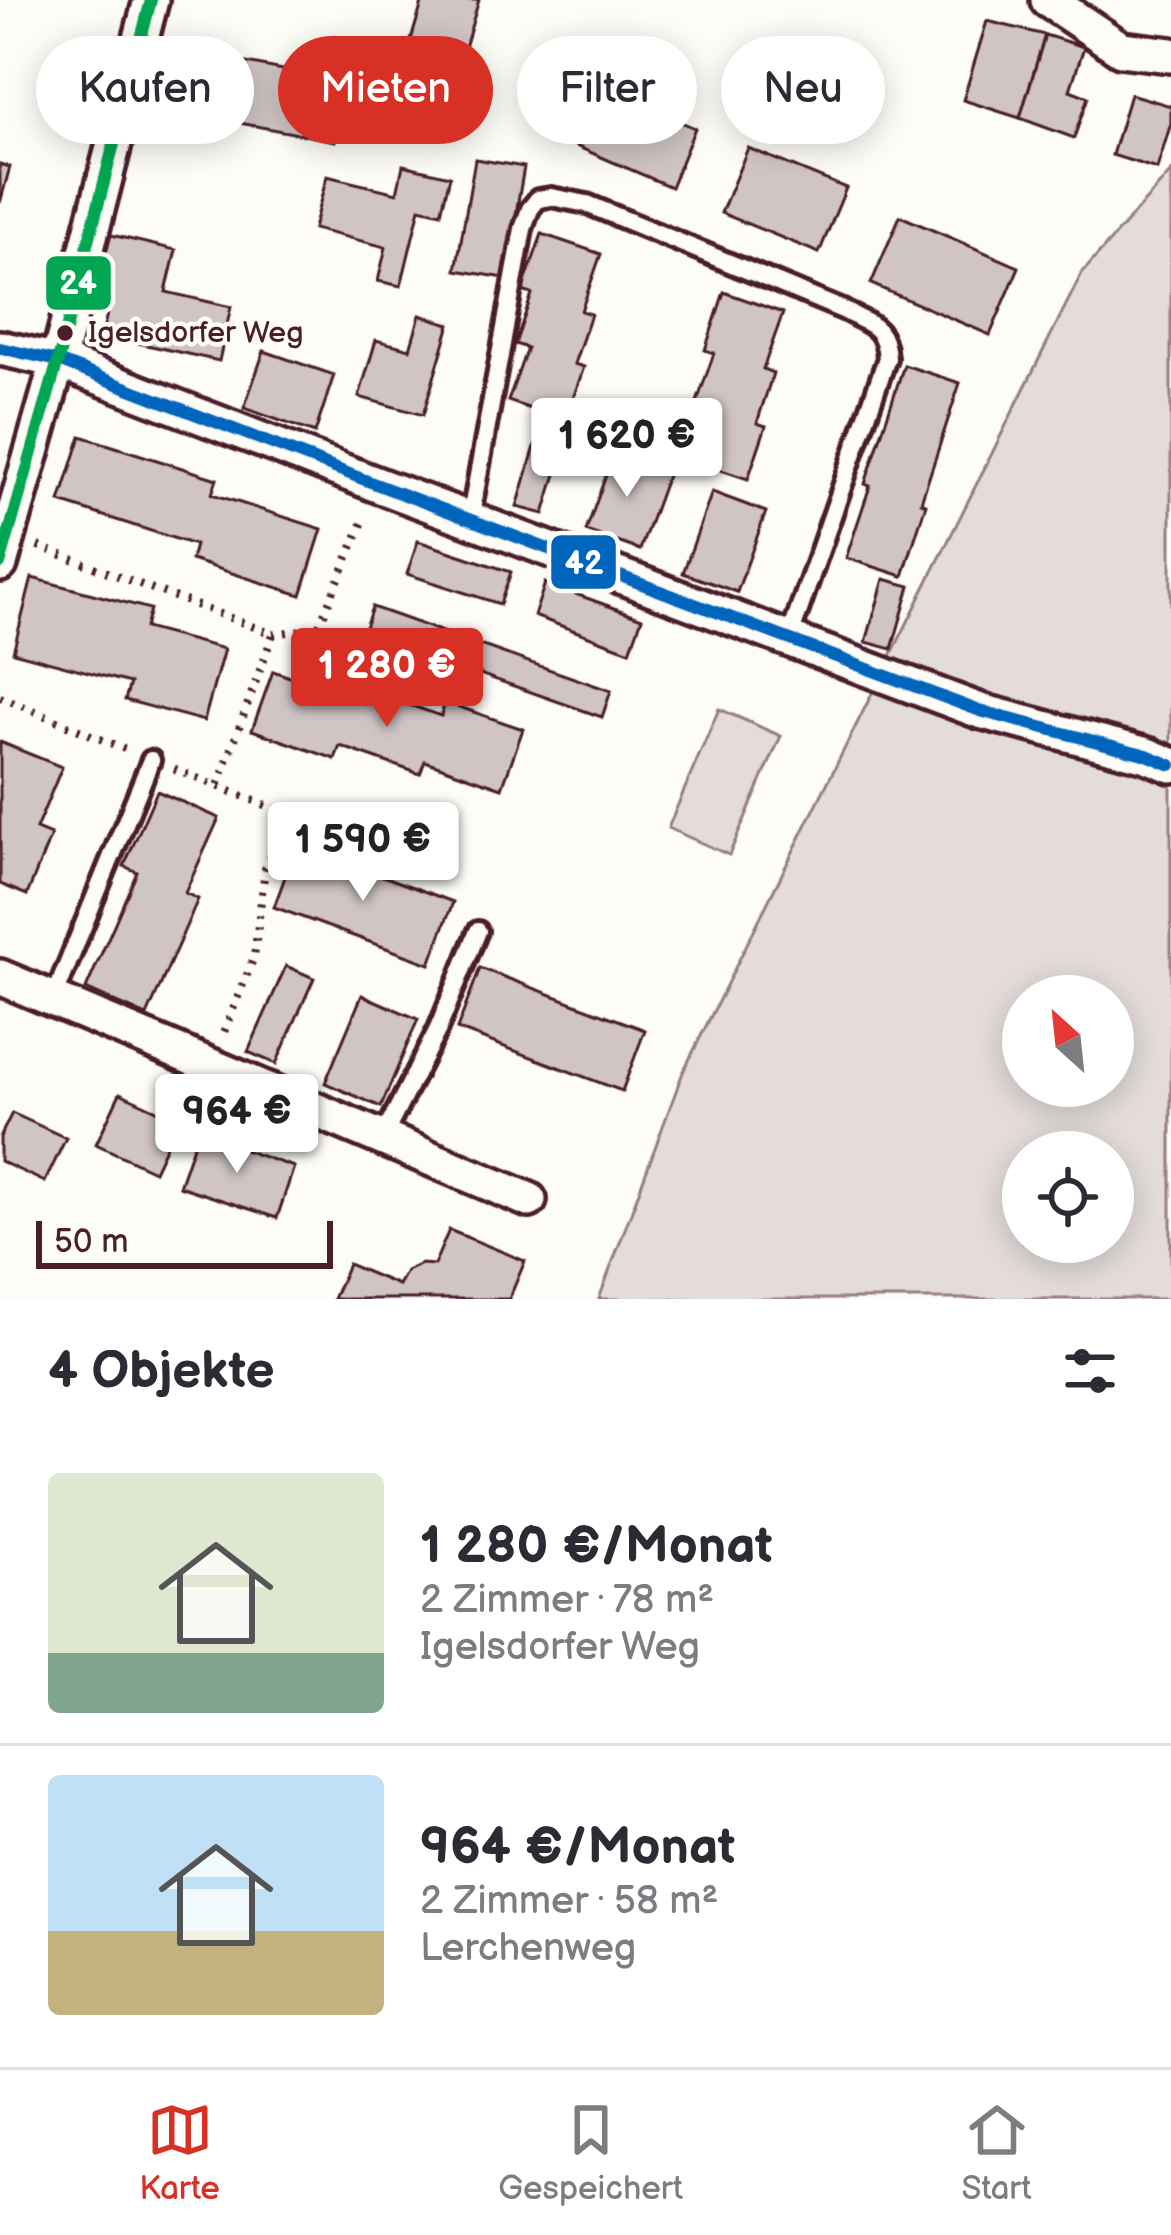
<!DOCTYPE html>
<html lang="de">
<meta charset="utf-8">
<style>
body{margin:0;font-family:"Balsamiq Sans",sans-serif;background:#f2f2f3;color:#2b2b33;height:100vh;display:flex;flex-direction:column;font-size:45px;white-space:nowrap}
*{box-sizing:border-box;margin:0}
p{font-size:39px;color:#7c7c81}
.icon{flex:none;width:66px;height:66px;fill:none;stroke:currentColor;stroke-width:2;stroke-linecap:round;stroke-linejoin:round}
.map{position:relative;height:1299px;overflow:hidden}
.panel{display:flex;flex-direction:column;background:#fff;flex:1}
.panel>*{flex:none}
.banner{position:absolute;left:36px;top:36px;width:1101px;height:108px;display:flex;gap:24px}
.needle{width:78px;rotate:333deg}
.buttons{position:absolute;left:1002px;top:975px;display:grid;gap:24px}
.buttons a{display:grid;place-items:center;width:132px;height:132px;border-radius:50%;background:#fff;box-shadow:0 6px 30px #0003;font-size:60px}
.scale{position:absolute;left:36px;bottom:30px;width:297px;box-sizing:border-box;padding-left:12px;border:6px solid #4a1f2b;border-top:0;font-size:33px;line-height:42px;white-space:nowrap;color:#4a1f2b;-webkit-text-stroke:9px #fdfcf7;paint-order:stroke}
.price{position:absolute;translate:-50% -102px;padding:0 27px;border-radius:12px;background:#fff;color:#222;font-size:39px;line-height:78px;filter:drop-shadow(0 3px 6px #0008)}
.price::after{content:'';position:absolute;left:50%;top:72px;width:36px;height:27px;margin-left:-18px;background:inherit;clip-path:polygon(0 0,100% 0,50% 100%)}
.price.on{background:#d93025;color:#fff}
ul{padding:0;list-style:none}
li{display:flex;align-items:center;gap:36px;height:300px;padding:0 48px}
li+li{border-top:3px solid #e1e1e2}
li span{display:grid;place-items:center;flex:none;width:336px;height:240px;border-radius:12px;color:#555}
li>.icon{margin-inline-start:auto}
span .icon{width:144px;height:144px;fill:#fffc;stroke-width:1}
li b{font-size:51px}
h2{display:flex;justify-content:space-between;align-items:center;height:144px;padding:0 48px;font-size:51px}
.pill{padding:0 42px;border-radius:54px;background:#fff;box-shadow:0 6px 30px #0003;font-size:42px;line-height:108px}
.pill.on{background:#d93025;color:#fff}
.tab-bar{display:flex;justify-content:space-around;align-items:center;height:168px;border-top:3px solid #e1e1e2;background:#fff;font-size:33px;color:#7c7c81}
.tab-bar a{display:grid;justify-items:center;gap:6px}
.tab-bar .on{color:#d93025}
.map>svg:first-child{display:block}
.green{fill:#e3dcda;stroke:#967e82;stroke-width:3;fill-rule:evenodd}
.building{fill:#d0c5c4;stroke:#4a1f2b;stroke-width:3}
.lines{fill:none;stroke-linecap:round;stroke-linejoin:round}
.lane-casing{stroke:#4a1f2b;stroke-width:26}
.street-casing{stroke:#4a1f2b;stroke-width:42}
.path{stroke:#4a1f2b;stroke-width:8;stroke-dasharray:3 9;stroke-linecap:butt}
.lane{stroke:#fdfcf7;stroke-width:16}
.street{stroke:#fdfcf7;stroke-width:33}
.bus-1-casing{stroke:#fdfcf7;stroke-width:21}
.bus-2-casing{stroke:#fdfcf7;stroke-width:21}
.bus-1{stroke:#0065bd;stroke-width:12}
.bus-2{stroke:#00a651;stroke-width:12}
.bus-dot{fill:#4a1f2b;stroke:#fdfcf7;stroke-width:4.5}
.labels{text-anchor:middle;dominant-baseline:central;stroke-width:9;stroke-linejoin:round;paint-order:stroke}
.bus-label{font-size:30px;fill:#4a1f2b;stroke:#fdfcf7;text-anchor:start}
.line-badge{stroke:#fdfcf7;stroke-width:4.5}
.badge-label{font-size:33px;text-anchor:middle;font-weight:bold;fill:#fff}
</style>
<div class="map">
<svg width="1171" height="1299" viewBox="0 0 1171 1299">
<rect width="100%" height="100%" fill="#fdfcf7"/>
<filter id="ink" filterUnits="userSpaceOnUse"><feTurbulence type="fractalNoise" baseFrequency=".00833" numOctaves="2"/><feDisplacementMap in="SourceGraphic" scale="24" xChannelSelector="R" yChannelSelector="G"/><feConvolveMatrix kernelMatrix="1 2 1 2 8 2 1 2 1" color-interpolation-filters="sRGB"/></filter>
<g filter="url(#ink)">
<!-- green -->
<g class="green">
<path d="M1171 172V1299H599L683 1072 1082 273ZM1023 996H1113V1086H1023ZM1023 1152H1113V1242H1023Z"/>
<polygon points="719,709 781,736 729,855 668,828"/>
</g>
<!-- building -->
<g class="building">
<polygon points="423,0 479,0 459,68 407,53"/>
<polygon points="987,21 1045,35 1020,118 963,100"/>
<polygon points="1045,35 1084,47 1070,90 1088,97 1074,138 1020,118"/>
<polygon points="193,53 347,82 335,141 181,112"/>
<polygon points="568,74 695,128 671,187 543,132"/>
<polygon points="1130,94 1171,106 1171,123 1157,169 1112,155"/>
<polygon points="748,148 846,188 819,253 721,213"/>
<polygon points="475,159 524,167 505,278 456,270"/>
<polygon points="0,164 10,167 0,203"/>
<polygon points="403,165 450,176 441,213 420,208 401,286 378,281 386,247 313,229 327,176 397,193"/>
<polygon points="900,216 1019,267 990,335 871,284"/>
<polygon points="103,233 176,250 166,292 231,307 219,361 102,335 113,288 91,283"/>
<polygon points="542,234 601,254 581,311 591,314 574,364 584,367 565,421 508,401 527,348 515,344 532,294 522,291"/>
<polygon points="724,292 783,313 763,369 773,373 757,423 766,426 748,479 691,460 710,407 697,402 714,353 705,350"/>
<polygon points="420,315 450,324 423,415 359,397 376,340 410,349"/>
<polygon points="264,351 334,375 315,433 244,408"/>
<polygon points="904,365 960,383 921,502 926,504 903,576 846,558 870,486 865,484"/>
<polygon points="539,433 566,441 544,514 517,507"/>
<polygon points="81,436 217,479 212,494 322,529 301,595 191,560 195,545 60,502"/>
<polygon points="615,450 669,470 640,550 586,531"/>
<polygon points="712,492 766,512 737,592 683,573"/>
<polygon points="418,541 511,572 500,604 407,574"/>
<polygon points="32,578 150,609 145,628 224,649 204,721 125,700 130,683 13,652"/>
<polygon points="884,579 910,586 892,649 866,642"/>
<polygon points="545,583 642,618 630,651 534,616"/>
<polygon points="372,607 611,691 602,717 363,633"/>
<polygon points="273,671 356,700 361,688 441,716 445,702 523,729 502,788 425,761 420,774 340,746 335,759 252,730"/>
<polygon points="0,742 62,767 36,829 51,835 27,895 0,884"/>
<polygon points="157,791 219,818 185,893 198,899 147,1016 86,989 137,872 124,866"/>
<polygon points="297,844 453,902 430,964 274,907"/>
<polygon points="286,966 314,978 276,1064 248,1052"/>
<polygon points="480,968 645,1030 622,1091 457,1029"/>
<polygon points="362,995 418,1019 381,1107 325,1083"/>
<polygon points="120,1093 178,1120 154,1171 96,1144"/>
<polygon points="12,1113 66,1138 45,1182 0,1161 0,1137"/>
<polygon points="197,1134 294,1167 277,1218 179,1186"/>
<polygon points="449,1230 525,1261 509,1299 333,1299 348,1264 398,1285 406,1271 421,1264 434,1265"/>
</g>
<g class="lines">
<!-- lane casing -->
<g class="lane-casing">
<g id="lane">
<path d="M470 520 523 229 530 209 538 199 551 197 587 204 843 310C870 325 885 325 887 358L789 639"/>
<polyline points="53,1000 151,760"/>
<polyline points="382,1139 438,1029 478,931"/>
</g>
</g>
<!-- street casing -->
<g class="street-casing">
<g id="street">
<polyline points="1048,0 1121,49 1171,55"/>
<polyline points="0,348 58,361 378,485 980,711 1147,755 1171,765"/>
<polyline points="0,564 58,361 151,0"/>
<polyline points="0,977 529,1200"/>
</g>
</g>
<!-- path -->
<g class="path">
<polyline points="38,546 273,634 218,786"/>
<polyline points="273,634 318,628 365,517"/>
<polyline points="0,697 127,750"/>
<polyline points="174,769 288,814 265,869 254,957 222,1037"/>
</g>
<!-- lane -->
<use href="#lane" class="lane"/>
<!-- street -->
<use href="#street" class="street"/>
<!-- bus-1 casing -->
<g class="bus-1-casing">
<polyline id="bus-1" points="0,348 58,361 378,485 980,711 1147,755 1171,765"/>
</g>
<!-- bus-2 casing -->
<g class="bus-2-casing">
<polyline id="bus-2" points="0,564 58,361 151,0"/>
</g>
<!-- bus-1 -->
<use href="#bus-1" class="bus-1"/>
<!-- bus-2 -->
<use href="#bus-2" class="bus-2"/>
</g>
</g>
<!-- markers -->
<circle class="bus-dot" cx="65" cy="333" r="10"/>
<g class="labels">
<!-- bus labels -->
<g class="bus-label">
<text x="88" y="333">Igelsdorfer Weg</text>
</g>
</g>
<g class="line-badge">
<rect x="44" y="254" width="69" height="58" rx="12" fill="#00a651"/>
<rect x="549" y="533" width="69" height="58" rx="12" fill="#0065bd"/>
</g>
<g class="badge-label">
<text x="78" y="294">24</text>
<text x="584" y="574">42</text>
</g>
</svg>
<div class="buttons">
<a><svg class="needle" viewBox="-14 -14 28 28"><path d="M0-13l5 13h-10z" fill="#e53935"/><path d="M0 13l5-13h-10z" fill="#7c7c81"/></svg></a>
<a><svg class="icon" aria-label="locate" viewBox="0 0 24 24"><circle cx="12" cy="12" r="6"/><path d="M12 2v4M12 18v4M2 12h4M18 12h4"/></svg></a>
</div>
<div class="scale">50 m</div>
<b class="price" style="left:627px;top:500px">1 620 €</b>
<b class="price on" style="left:387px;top:730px">1 280 €</b>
<b class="price" style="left:363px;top:904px">1 590 €</b>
<b class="price" style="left:237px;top:1176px">964 €</b>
<div class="banner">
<a class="pill">Kaufen</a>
<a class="pill on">Mieten</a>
<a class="pill">Filter</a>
<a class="pill">Neu</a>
</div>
</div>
<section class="panel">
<h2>4 Objekte<svg class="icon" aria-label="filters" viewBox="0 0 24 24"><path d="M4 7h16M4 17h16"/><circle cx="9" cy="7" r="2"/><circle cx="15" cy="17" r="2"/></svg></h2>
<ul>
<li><span style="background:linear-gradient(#dfe7d0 75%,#7fa58c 0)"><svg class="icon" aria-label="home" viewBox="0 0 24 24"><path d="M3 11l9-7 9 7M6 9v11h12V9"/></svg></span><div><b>1 280 €/Monat</b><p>2 Zimmer · 78 m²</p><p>Igelsdorfer Weg</p></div></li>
<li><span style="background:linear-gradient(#bfe0f5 65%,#c2b280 0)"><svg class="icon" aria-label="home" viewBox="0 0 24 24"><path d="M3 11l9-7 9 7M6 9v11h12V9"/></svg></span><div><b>964 €/Monat</b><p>2 Zimmer · 58 m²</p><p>Lerchenweg</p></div></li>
</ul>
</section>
<nav class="tab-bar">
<a class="on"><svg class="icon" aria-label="map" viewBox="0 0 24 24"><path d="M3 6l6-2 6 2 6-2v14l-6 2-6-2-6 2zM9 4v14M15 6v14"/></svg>Karte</a>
<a><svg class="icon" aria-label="saved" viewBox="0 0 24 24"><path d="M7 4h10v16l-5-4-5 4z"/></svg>Gespeichert</a>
<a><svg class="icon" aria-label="home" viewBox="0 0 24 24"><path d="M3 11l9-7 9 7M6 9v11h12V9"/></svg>Start</a>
</nav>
